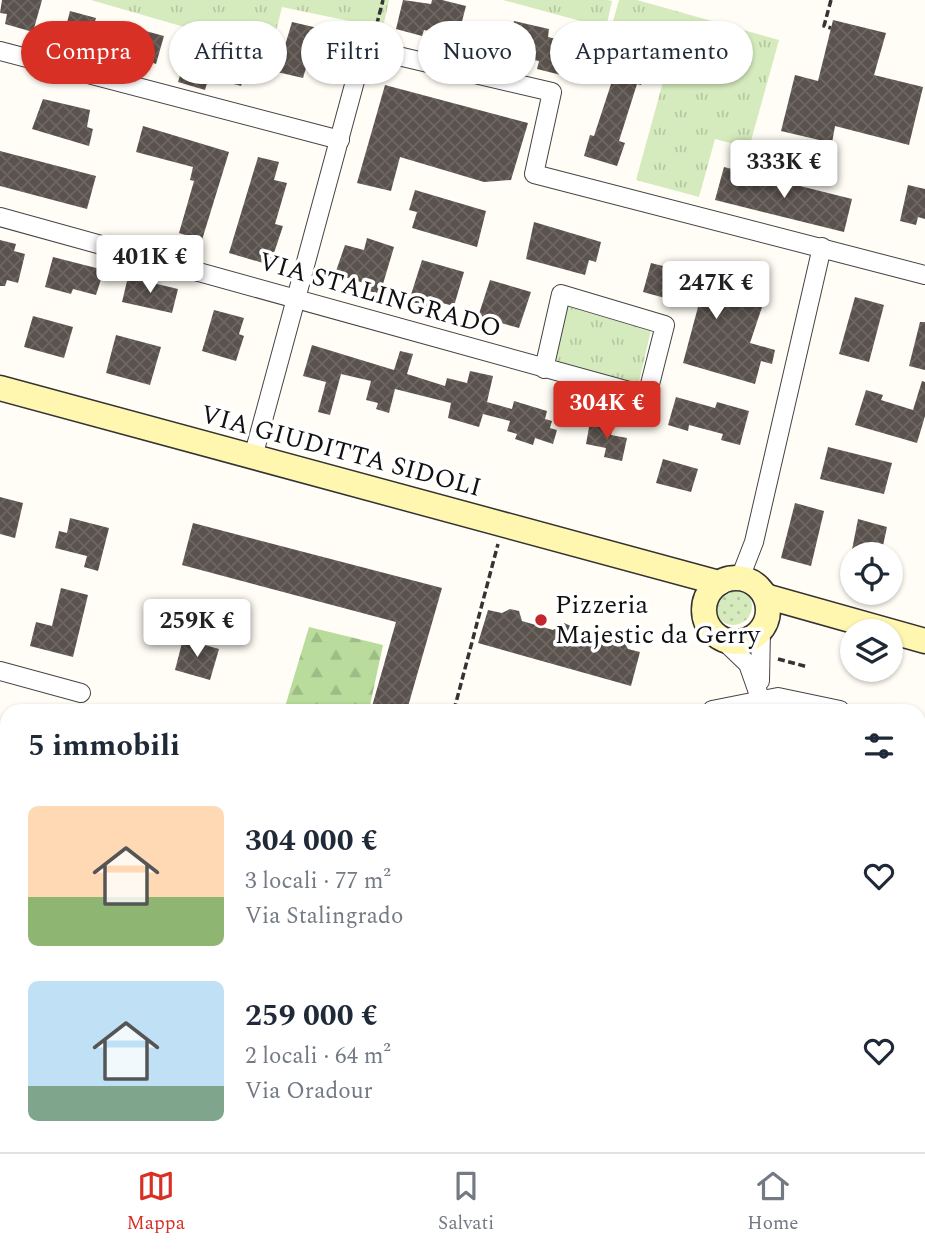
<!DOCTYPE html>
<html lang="it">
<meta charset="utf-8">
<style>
body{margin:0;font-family:Spectral,serif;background:#f6f6f7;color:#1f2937;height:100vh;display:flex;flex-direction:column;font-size:26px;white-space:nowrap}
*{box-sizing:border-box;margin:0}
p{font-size:23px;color:#747a83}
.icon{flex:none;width:38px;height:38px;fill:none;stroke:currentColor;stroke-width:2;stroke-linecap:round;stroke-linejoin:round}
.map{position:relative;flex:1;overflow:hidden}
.side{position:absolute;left:0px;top:704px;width:926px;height:450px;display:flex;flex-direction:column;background:#fff;border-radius:21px 21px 0 0;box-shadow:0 2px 5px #0004}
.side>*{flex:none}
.top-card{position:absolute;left:21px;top:21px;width:884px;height:63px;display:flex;gap:14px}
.buttons{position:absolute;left:840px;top:542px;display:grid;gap:14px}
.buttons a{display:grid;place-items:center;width:63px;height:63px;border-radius:50%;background:#fff;box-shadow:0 2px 5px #0004;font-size:35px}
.price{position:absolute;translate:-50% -60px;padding:0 16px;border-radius:7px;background:#fff;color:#222;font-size:23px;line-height:46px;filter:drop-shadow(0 2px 4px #0008)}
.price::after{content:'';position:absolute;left:50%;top:42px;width:21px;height:16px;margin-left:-10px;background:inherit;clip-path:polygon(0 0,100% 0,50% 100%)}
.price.selected{background:#d93025;color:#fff}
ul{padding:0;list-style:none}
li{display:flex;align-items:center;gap:21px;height:175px;padding:0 28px}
li span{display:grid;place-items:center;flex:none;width:196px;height:140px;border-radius:10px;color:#555}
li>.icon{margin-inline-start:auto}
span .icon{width:84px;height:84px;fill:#fffc;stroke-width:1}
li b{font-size:30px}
h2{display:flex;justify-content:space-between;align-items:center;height:84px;padding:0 28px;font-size:30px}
.pill{padding:0 24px;border-radius:32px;background:#fff;box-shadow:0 2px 5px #0004;font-size:24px;line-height:63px}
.pill.selected{background:#d93025;color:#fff}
.tabs{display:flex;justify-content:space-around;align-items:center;height:98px;border-top:2px solid #e0e1e3;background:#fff;font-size:19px;color:#747a83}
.tabs a{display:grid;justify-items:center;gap:4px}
.tabs .selected{color:#d93025}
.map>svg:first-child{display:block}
.farmland{fill:url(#farmland-dots)}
.grass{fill:url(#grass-dots)}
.forest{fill:url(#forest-firs)}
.park{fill:url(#park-tufts)}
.plaza{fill:#f1ede2}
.building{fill:url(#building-cross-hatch)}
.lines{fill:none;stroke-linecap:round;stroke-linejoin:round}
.street-casing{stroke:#444;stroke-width:20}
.secondary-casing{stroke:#333;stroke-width:27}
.path{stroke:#333;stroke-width:3.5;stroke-dasharray:7 3.5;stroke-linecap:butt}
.street{stroke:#fff;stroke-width:18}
.secondary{stroke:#fff6b0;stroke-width:24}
.poi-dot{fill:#c4262e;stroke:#fff;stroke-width:2.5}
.labels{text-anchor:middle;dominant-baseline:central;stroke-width:7;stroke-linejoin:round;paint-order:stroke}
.street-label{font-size:26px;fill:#111;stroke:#fff}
.poi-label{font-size:26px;fill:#111;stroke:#fff;text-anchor:start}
</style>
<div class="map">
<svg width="925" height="1152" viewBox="0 0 925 1152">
<defs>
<pattern id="farmland-dots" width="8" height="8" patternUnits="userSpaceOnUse" patternTransform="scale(1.75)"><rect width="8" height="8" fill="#f6f3d4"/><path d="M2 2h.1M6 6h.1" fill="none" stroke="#d2cfb5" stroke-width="1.8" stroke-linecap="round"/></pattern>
<pattern id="grass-dots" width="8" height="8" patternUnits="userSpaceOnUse" patternTransform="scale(1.75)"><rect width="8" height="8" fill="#d5ebbd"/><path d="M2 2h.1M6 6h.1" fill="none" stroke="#b6c8a1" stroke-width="1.8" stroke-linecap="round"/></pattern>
<pattern id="forest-firs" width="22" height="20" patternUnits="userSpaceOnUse" patternTransform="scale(1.75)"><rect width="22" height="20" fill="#b9dc9c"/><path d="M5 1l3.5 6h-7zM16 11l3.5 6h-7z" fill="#9ebc85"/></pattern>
<pattern id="park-tufts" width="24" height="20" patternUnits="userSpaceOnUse" patternTransform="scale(1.75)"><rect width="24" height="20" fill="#d5ebbd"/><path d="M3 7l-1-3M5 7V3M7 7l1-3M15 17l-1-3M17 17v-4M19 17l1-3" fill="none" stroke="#b6c8a1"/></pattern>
<pattern id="building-cross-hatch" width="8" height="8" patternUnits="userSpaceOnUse" patternTransform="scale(1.75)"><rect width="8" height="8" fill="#5a524d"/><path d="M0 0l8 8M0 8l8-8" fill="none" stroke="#6d6662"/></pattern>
</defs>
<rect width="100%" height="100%" fill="#fffdf5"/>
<!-- farmland -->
<polygon class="farmland" points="925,990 925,1152 873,1152 875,1146 919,1146 919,1009"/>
<!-- grass -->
<circle class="grass" cx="733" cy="606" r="19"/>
<!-- forest -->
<polygon class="forest" points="309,627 383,645 369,710 284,710"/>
<!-- park -->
<g class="park">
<polygon points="91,0 389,0 383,28 282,7 271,52"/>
<polygon points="503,0 608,0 612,1 606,28"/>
<polygon points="619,0 637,0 779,40 749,148 715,139 699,197 636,180 671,53 609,35"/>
<polygon points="567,306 651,330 638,386 553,362"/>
<polygon points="7,912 7,959 0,961 0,914"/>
<polygon points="343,1146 494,1146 492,1152 342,1152"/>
</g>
<!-- plaza -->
<polygon class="plaza" points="623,1146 702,1146 701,1152 622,1152"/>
<!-- building -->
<g class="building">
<polygon points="2,0 42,0 33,32 5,24 7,14 0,13"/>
<polygon points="403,0 431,4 432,0 442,0 466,6 459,33 437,27 436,33 424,30 422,36 396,29"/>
<polygon points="70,11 96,18 85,55 73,52 74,45 62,42"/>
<polygon points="833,20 886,33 874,75 923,87 909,145 835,126 832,143 781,131 795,75 818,81"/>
<polygon points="514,21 549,29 548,37 572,43 565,76 537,69 539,61 529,59 531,52 508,48"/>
<polygon points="292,22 318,28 316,34 338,40 332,60 310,55 303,78 277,72"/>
<polygon points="131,27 164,36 156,64 144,60 141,69 120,64"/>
<polygon points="188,50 220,59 222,51 250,59 241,86 209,77 205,90 178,82"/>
<polygon points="613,51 649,61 641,85 637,84 619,141 625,143 617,166 584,156 590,135 594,136 613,78 605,76"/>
<polygon points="385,85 528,123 511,180 484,182 400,157 391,191 357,183"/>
<polygon points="43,99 90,110 87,127 93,129 89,146 32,129"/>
<polygon points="143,126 229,152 202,240 179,233 194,181 190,180 193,167 136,152"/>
<polygon points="0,151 96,176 87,209 0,186"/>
<polygon points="258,157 279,162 274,180 287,183 275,224 283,226 270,265 229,253"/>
<polygon points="724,167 852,199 844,232 715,200"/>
<polygon points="908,185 925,189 925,219 918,217 916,225 900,221"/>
<polygon points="415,190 486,211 477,247 412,228 417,212 409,210"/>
<polygon points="534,222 601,242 596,262 589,260 585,275 526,259"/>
<polygon points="367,238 394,247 380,294 365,290 367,284 335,274 345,245 364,250"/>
<polygon points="0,240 16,244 14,251 25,254 18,283 7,280 5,286 0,286"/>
<polygon points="53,257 104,270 96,295 73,289 71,294 45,287"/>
<polygon points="422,260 464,272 454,306 434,301 432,308 409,301"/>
<polygon points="651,263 767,292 750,343 775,350 772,364 761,361 755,384 683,363 698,307 643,292"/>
<polygon points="128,277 178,289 172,313 122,302"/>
<polygon points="490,280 531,292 519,328 478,317"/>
<polygon points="855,297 884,305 869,362 839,354"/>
<polygon points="214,310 244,318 239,334 244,336 236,361 202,351"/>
<polygon points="33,316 73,327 64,358 24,347"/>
<polygon points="920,322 925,322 925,370 909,366"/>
<polygon points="116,335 161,347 150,385 106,373"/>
<polygon points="312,345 394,370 400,351 413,354 407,374 445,386 447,378 467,383 470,371 493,376 487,402 512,409 514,401 547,411 545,419 552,421 550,428 557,430 553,444 535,438 533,445 515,439 517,434 507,431 510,421 483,414 479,427 448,418 451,403 395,389 389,413 376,409 378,403 366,400 371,381 341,374 330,415 318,412 326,382 303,376"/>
<polygon points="922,381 925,382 925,416 917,443 855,425 866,390 883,395 881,400 913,410"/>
<polygon points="676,397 715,408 717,402 749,411 740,445 721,440 723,434 689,425 688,431 668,425"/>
<polygon points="590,422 613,427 611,435 627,438 622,461 604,457 606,448 586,444"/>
<polygon points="828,447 892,463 884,494 820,479"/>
<polygon points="663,459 698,469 691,492 656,483"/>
<polygon points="0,497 23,503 15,538 0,534"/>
<polygon points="795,503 824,511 811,566 781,558"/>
<polygon points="70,518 109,528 98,571 84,567 87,556 55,548 59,531 67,533"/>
<polygon points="858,519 887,527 881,555 851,555"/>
<polygon points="193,523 442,588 407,710 371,710 396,622 182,565"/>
<polygon points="61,588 88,595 73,657 30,646 36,622 52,626"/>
<polygon points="510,609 519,611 522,621 553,630 564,623 571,626 576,635 607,642 616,637 622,638 628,649 640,652 631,686 478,643 488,610 502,613"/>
<polygon points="183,639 219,649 210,680 175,670"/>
</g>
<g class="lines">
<!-- street casing -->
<g class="street-casing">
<g id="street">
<polyline points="0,51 340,140"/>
<polyline points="0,217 647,396 665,325 561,294 544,369"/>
<polyline points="253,457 364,48 552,92 534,174 925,275"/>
<polyline points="740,578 754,542 822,247"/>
<polyline points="723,640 748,664 760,698"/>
<polyline points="0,671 81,693"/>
<polyline points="760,681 761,630"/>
<polyline points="712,710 778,697 840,710"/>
<polyline points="919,732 925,734"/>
<polyline points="0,889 7,887"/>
<polyline points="919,971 925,951"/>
<polyline points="863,1152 865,1146"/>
</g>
</g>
<!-- secondary casing -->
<g class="secondary-casing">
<g id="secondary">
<polyline points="0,388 719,583"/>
<circle cx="736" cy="610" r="32"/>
<polyline points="765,596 925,641"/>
</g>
</g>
<!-- path -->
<g class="path">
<polyline points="831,0 824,26 831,28"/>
<polyline points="374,35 383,0"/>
<polyline points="778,659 808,667"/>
<polyline points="454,710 498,544"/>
<polyline points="0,823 7,843"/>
<polyline points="0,861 7,859"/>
<polyline points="0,1141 7,1139"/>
<polyline points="84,1146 86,1152"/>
<polyline points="429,1146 451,1152"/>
<polyline points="336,1152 337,1146"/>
<polyline points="422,1152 424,1146"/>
<polyline points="499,1152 501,1146"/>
<polyline points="653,1152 654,1146"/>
</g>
<!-- street -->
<use href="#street" class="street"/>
<!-- secondary -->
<use href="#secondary" class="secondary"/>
</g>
<!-- markers -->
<circle class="poi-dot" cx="541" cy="620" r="7"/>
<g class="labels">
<!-- street labels -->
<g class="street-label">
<text transform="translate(380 295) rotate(16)">VIA STALINGRADO</text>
<text transform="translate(341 451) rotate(15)">VIA GIUDITTA SIDOLI</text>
</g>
<!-- poi labels -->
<g class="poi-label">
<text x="555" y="605">Pizzeria<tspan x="555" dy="30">Majestic da Gerry</tspan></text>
</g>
</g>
</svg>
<div class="buttons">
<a><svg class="icon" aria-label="locate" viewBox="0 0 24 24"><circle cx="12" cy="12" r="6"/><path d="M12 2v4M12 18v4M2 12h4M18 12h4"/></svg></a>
<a><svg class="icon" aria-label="layers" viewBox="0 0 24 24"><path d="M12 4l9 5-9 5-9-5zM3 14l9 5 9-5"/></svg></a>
</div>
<b class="price" style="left:784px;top:200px">333K €</b>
<b class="price" style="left:150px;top:295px">401K €</b>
<b class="price" style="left:716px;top:321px">247K €</b>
<b class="price selected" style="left:607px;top:441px">304K €</b>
<b class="price" style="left:197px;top:659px">259K €</b>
<div class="top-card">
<a class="pill selected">Compra</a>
<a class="pill">Affitta</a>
<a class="pill">Filtri</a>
<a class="pill">Nuovo</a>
<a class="pill">Appartamento</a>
</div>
<section class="side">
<h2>5 immobili<svg class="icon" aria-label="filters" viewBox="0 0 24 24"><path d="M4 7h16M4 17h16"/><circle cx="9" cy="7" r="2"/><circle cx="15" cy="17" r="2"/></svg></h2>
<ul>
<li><span style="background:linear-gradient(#ffd9b3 65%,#8fb573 0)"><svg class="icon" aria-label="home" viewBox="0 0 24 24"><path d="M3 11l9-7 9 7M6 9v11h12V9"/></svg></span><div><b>304 000 €</b><p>3 locali · 77 m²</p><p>Via Stalingrado</p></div><svg class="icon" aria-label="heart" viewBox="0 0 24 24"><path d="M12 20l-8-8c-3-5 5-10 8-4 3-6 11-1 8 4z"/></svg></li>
<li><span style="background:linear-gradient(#bfe0f5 75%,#7fa58c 0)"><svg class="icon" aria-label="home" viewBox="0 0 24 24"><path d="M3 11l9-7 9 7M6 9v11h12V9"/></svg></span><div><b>259 000 €</b><p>2 locali · 64 m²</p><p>Via Oradour</p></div><svg class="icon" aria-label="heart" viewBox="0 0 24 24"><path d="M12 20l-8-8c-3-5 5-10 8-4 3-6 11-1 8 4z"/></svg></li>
</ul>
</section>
</div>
<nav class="tabs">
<a class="selected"><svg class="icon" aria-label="map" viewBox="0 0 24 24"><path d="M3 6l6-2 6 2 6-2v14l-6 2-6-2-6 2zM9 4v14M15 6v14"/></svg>Mappa</a>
<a><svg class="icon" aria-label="saved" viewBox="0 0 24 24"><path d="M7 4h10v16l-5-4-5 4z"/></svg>Salvati</a>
<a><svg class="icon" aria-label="home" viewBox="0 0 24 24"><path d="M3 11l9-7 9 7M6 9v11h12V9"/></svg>Home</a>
</nav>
